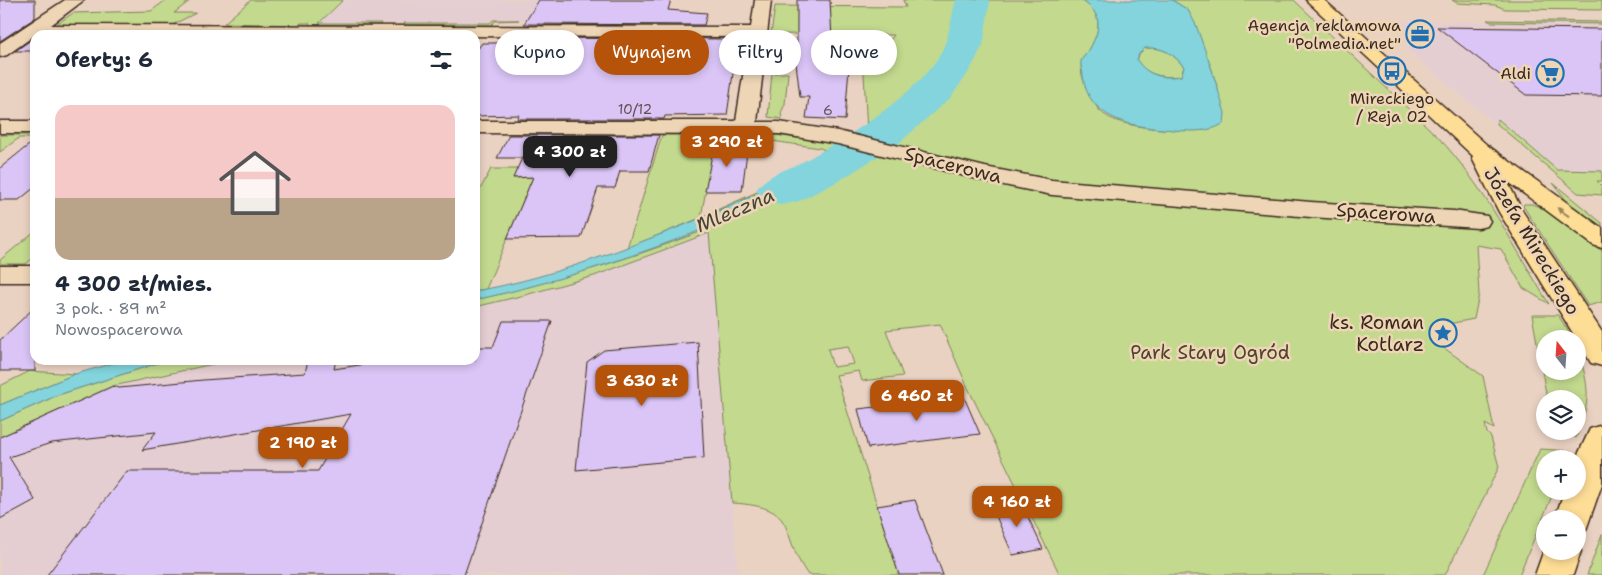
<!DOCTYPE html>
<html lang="pl">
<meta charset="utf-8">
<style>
body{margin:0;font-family:"Shantell Sans",sans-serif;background:#f6f6f7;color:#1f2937;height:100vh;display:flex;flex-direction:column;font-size:19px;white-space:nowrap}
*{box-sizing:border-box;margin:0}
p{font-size:16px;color:#747a83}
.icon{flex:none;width:28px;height:28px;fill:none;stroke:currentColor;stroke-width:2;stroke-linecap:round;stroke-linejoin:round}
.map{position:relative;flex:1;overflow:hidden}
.panel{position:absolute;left:30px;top:30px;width:450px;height:335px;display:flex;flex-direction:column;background:#fff;border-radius:15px;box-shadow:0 2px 8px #0003}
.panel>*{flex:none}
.guide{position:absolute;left:495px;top:30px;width:475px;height:45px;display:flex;gap:10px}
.needle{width:32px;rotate:343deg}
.controls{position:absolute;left:1536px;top:330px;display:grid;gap:10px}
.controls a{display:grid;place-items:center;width:50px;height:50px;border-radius:50%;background:#fff;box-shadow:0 2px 8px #0003;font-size:25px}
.price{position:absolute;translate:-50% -42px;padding:0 11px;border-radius:10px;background:#b45309;color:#fff;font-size:16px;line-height:32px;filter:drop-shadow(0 1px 2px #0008)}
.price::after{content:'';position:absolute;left:50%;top:30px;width:15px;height:11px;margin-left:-8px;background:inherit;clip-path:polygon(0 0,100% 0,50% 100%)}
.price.selected{background:#222;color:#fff}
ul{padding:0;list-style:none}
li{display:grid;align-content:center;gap:10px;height:265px;padding:0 25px}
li+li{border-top:1px solid #e0e1e3}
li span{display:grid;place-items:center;height:155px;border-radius:15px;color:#555}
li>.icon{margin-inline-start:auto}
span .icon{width:90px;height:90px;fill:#fffc;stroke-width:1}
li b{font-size:21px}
h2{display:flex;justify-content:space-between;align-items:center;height:60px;padding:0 25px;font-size:21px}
.pill{padding:0 18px;border-radius:22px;background:#fff;box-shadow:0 2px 8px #0003;font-size:18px;line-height:45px}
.pill.selected{background:#b45309;color:#fff}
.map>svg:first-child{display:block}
.built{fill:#e5ced2}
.green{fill:#c2d98e;stroke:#7e8256;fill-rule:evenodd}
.water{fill:#83d4dd;stroke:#669091;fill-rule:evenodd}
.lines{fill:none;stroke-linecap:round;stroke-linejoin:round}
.river{fill:#83d4dd;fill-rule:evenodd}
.building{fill:#dac5f6;stroke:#3b2a1e}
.minor-casing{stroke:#3b2a1e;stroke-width:3}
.major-casing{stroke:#3b2a1e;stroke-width:3}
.minor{fill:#eed5b6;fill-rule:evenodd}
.major{fill:#fedd96;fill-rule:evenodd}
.oneway{fill:#9c845a}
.labels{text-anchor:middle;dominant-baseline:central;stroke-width:5;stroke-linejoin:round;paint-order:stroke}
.far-number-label{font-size:14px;fill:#635154}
.far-poi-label{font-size:16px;fill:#3b2a1e;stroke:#eed5b6;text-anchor:end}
.street-label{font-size:19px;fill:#3b2a1e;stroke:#eed5b6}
.poi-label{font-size:19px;fill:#3b2a1e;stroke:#eed5b6;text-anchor:end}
.park-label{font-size:19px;fill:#4f442f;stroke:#eed5b6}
.water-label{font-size:20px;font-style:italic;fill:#46443b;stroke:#eed5b6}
</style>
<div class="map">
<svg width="1602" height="575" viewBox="0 0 1602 575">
<rect width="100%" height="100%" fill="#ead2c3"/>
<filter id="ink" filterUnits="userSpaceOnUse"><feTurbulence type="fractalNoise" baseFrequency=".02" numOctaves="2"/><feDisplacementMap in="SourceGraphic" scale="10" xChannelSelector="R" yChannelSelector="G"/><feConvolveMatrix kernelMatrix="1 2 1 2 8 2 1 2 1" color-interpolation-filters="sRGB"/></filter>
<g filter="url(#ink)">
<!-- built -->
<g class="built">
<polygon points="343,0 671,0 664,24 643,20 493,20 490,23 319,23"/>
<polygon points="1395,21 1602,24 1602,172 1553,172 1403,47 1428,47"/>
<polygon points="709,233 738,571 667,575 0,575 0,437 113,386 231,360 475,360 475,307 525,295 594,276"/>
</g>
<!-- green -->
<g class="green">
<polygon points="166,0 191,0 174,13 196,13 172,25 57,24 73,13 151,11"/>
<polygon points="251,0 343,0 319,23 381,23 380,25 308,25 310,23 301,23 298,25 224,23"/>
<path d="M903 0H1081C1105 15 1100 31 1088 52 1086 54 1082 58 1082 61 1079 69 1084 84 1088 90 1091 96 1095 105 1099 110 1119 131 1179 130 1206 130L1218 90 1212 70 1188 10 1172 0H1294L1438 137C1484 186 1514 247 1549 304L1523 288 1501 249 1476 245 1479 294 1474 319 1432 327 1433 340 1483 376 1494 429 1485 424 1487 433 1491 437 1499 467 1445 575H1060L967 386 940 324 886 330 903 376 862 381 859 371 836 375 899 575H808C777 532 802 507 732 503L709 233 594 276 525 295 475 307V300C605 270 744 223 861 157L867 134 864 73 894 35 771 34 775 6 906 7ZM848 346 854 364 833 367 828 349Z"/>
<polygon points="1452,0 1602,0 1602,10 1505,9 1495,5 1457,3"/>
<polygon points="493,20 519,20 495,21 491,25 405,25 404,23 490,23"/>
<polygon points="1487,20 1602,22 1602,24 1491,22"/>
<path d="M1145 48C1163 47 1173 53 1184 67L1181 76C1164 78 1147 76 1137 61L1139 54Z"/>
<polygon points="772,73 788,73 785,104 781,113 782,119 768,117"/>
<polygon points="1498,119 1557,170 1602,171 1602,181 1597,181 1602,186 1602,195 1578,193 1497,124"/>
<path d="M768 134 819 141 846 147 841 151 844 152C774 189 700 218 627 248L662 135H716L701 217 800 173 835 154 820 148 765 140Z"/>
<polygon points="35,135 35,138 19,138 0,152 0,135"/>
<polygon points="491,169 517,169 514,178 533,177 486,289 475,291 475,199"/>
<polygon points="1553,183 1602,223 1602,229 1570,205"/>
<polygon points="1524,204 1532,204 1542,208 1602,251 1602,302 1588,306 1523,206"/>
<polygon points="35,231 35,256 26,264 0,264 0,260"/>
<path d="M1532 315H1558L1573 339H1545V371H1578V349C1589 389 1592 399 1576 438L1565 431H1578V399H1547Z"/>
<polygon points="167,360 231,360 113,386 0,437 0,421 58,395"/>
<polygon points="30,371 75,374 0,405 0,386"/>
<polygon points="1540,449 1571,451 1568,459 1545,459 1545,491 1554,491 1519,575 1483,575"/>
<polygon points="1602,534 1602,575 1587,575"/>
</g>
<!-- water -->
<g class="water">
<path d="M969 0H979C970 71 943 94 891 139L872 135C920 100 962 62 969 0Z"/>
<path d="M1081 0H1172L1188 10 1196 25 1212 70 1225 113 1224 123C1209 134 1182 131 1164 129 1130 127 1087 117 1083 76 1083 72 1080 65 1081 61 1082 58 1086 54 1088 52 1100 31 1105 15 1081 0ZM1145 48C1163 47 1173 53 1184 67L1181 76C1164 79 1147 76 1137 60L1139 54Z"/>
<path d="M844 152 861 157C823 181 780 198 738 215 652 251 566 280 475 300V291C539 280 603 257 664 233 725 209 785 183 844 152Z"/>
<polygon points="125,360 167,360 58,395 0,421 0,405 75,374"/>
</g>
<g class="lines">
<!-- river -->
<path class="river" d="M956 0H990L983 45 970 70 951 97 899 143 837 182 799 201 781 205 763 201 756 190C768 173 786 171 804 161 844 140 929 88 945 44 950 31 952 14 956 0Z"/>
</g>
<!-- building -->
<g class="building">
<polygon points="0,0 35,0 35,18 0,41"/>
<polygon points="539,0 671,0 668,10 707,13 704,25 524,24"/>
<polygon points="797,0 830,0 832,40 836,40 839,68 849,67 845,120 806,118 809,97 800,97 794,46 797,45"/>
<polygon points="1437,27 1602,29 1602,96 1526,95"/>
<polygon points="35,37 35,51 15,51"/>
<polygon points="515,38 738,39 727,115 665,116 664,119 517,119 519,115 475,116 475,53 482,43 511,43"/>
<polygon points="509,135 659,135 649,171 620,171 615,188 598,188 581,238 507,239 533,177 513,178 522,158 497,158"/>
<polygon points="35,140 35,187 19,200 0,200 0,168"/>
<polygon points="714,144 748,144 742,191 705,191"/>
<polygon points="35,307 35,371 0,371 0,340"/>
<polygon points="503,321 552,321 464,575 47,575 127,471 318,471 351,414 142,450 156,432 51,443 9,457 35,500 0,519 0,437 113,386 119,388 203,380 305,373 308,360 336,360 334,369 391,360 475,360 475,347 493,347"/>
<polygon points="698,342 704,458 576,470 587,362 604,350"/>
<polygon points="964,397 980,434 868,448 858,409"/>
<polygon points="915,500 943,575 899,575 877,506"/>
<polygon points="1021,502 1043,549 1013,555 992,507"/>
</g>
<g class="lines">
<!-- minor casing -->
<g class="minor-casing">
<g id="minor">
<polygon points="65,0 84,0 51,25 751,27 755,0 771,0 757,122 779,122 838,131 985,167 1052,180 1311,202 1454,211 1487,216 1490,221 1487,226 1478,228 1311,217 1052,195 985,181 838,144 779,134 475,133 475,121 736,121 749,37 35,35 7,55 0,57 0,43"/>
<rect x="0" y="121" width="35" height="12"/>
<rect x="0" y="266" width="35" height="16"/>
</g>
</g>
<!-- major casing -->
<g class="major-casing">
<g id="major">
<polygon points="1306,0 1324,0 1487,145 1602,228 1602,248 1593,245 1507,181 1523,212 1602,332 1602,366 1591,363 1499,212 1472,158 1473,156"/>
<polygon points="1602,425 1602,484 1586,530 1578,533 1578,519 1555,519 1564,491 1578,491 1578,459 1576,459 1590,429"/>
<polygon points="1578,544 1581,551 1573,575 1535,575 1545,547 1545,551 1578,551"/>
</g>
</g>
<!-- minor -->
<use href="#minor" class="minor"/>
<!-- major -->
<use href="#major" class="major"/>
</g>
<!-- one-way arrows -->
<defs><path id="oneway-solid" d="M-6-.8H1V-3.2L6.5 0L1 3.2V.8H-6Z" transform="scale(1.25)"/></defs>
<use class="oneway" href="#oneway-solid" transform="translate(1563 212) rotate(-144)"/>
</g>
<!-- icons -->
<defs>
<g id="office-ring" transform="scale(1.4375)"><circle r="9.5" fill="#eed5b6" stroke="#1f6fb2" stroke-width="1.5"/><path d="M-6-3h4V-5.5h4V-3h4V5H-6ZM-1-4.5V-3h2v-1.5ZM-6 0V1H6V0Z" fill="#1f6fb2"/></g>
<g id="bus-ring" transform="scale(1.4375)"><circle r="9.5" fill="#eed5b6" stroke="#1f6fb2" stroke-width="1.5"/><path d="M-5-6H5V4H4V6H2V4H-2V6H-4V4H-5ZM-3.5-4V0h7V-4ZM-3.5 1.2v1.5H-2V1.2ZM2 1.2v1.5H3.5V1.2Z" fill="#1f6fb2"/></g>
<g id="supermarket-ring" transform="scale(1.4375)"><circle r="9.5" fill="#eed5b6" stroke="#1f6fb2" stroke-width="1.5"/><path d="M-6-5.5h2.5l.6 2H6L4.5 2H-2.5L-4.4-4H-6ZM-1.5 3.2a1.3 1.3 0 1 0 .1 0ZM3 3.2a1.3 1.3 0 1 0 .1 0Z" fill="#1f6fb2"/></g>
<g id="sight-ring" transform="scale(1.4375)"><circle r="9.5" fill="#eed5b6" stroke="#1f6fb2" stroke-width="1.5"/><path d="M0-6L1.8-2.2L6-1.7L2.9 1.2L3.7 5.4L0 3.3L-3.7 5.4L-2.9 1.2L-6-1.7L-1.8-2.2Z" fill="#1f6fb2"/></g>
</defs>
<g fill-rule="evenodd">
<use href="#office-ring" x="1420" y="34"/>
<use href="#bus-ring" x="1392" y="71"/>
<use href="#supermarket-ring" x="1550" y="73"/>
<use href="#sight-ring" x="1443" y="333"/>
</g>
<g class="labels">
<!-- far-number labels -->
<g class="far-number-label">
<text x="635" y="109">10/12</text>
<text x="828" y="110">6</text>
</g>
<!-- far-poi labels -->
<g class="far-poi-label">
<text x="1401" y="25">Agencja reklamowa<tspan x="1401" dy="18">"Polmedia.net"</tspan></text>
<text x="1531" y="73">Aldi</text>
<text x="1392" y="98" text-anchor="middle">Mireckiego<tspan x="1392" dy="18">/ Reja 02</tspan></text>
</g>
<!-- street labels -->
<g class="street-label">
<text transform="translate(953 165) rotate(14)">Spacerowa</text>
<text transform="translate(1386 213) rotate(4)">Spacerowa</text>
<text transform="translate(1532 241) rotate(59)">Józefa Mireckiego</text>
</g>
<!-- poi labels -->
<g class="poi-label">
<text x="1424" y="322">ks. Roman<tspan x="1424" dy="22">Kotlarz</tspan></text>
</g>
<!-- park labels -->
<g class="park-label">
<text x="1210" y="352">Park Stary Ogród</text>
</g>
<!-- water labels -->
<g class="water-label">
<text transform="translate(735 210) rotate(-23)">Mleczna</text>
</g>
</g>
</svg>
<div class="controls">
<a><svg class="needle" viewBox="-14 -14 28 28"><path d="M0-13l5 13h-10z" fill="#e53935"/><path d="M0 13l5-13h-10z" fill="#747a83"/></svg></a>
<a><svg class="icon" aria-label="layers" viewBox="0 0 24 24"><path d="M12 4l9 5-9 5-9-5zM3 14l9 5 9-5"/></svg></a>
<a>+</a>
<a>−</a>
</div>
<b class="price" style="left:727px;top:168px">3 290 zł</b>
<b class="price selected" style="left:570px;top:178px">4 300 zł</b>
<b class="price" style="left:642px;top:407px">3 630 zł</b>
<b class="price" style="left:917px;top:422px">6 460 zł</b>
<b class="price" style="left:303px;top:469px">2 190 zł</b>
<b class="price" style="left:1017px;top:528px">4 160 zł</b>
<div class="guide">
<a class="pill">Kupno</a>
<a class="pill selected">Wynajem</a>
<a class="pill">Filtry</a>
<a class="pill">Nowe</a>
</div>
<section class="panel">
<h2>Oferty: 6<svg class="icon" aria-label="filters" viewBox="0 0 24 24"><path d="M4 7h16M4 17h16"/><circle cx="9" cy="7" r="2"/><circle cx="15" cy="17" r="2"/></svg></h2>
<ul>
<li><span style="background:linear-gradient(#f6c9c9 60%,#b9a48a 0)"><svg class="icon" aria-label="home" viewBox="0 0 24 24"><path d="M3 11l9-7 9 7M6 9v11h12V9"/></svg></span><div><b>4 300 zł/mies.</b><p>3 pok. · 89 m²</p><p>Nowospacerowa</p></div></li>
</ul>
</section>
</div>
